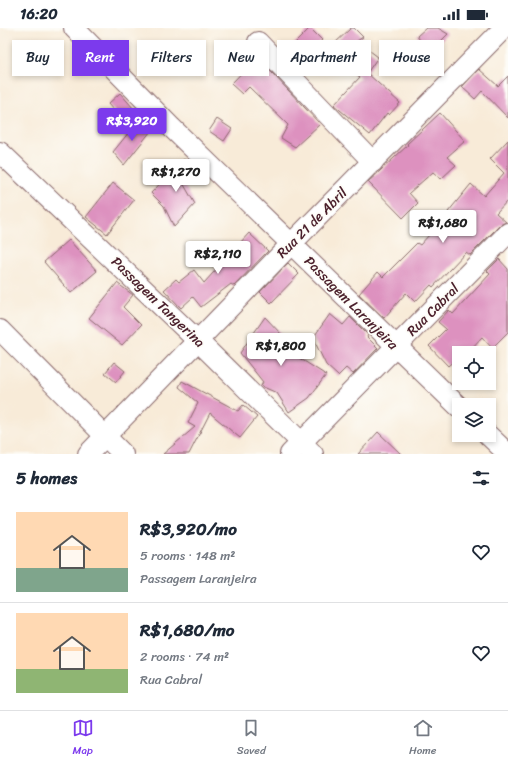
<!DOCTYPE html>
<meta charset="utf-8">
<style>
body{margin:0;font-family:Sriracha,sans-serif;background:#f6f6f7;color:#1f2937;height:100vh;display:flex;flex-direction:column;font-size:15px;white-space:nowrap}
*{box-sizing:border-box;margin:0}
p{font-size:13px;color:#747a83}
.icon{flex:none;width:22px;height:22px;fill:none;stroke:currentColor;stroke-width:2;stroke-linecap:round;stroke-linejoin:round}
.map{position:relative;height:426px;overflow:hidden}
.panel{display:flex;flex-direction:column;background:#fff;flex:1}
.panel>*{flex:none}
.guide{position:absolute;left:12px;top:12px;width:484px;height:36px;display:flex;gap:8px}
.tools{position:absolute;left:452px;top:318px;display:grid;gap:8px}
.tools a{display:grid;place-items:center;width:44px;height:44px;border-radius:0px;background:#fff;box-shadow:0 2px 6px #0003;font-size:20px}
.price{position:absolute;translate:-50% -34px;padding:0 9px;border-radius:4px;background:#fff;color:#222;font-size:13px;line-height:26px;filter:drop-shadow(0 1px 2px #0008)}
.price::after{content:'';position:absolute;left:50%;top:24px;width:12px;height:9px;margin-left:-6px;background:inherit;clip-path:polygon(0 0,100% 0,50% 100%)}
.price.selected{background:#7c3aed;color:#fff}
ul{padding:0;list-style:none}
li{display:flex;align-items:center;gap:12px;height:100px;padding:0 16px}
li+li{border-top:1px solid #e0e1e3}
li span{display:grid;place-items:center;flex:none;width:112px;height:80px;border-radius:0px;color:#555}
li>.icon{margin-inline-start:auto}
span .icon{width:48px;height:48px;fill:#fffc;stroke-width:1}
li b{font-size:17px}
h2{display:flex;justify-content:space-between;align-items:center;height:48px;padding:0 16px;font-size:17px}
.pill{padding:0 14px;border-radius:0px;background:#fff;box-shadow:0 2px 6px #0003;font-size:14px;line-height:36px}
.pill.selected{background:#7c3aed;color:#fff}
.status{display:flex;justify-content:space-between;align-items:center;height:28px;padding:0 20px;background:#fff;direction:ltr}
.status svg{height:11px;fill:currentColor}
.menu{display:flex;justify-content:space-around;align-items:center;height:56px;border-top:1px solid #e0e1e3;background:#fff;font-size:11px;color:#747a83}
.menu a{display:grid;justify-items:center;gap:2px}
.menu .selected{color:#7c3aed}
.map>svg:first-child{display:block}
.building{fill:#dd91bf}
.lines{fill:none;stroke-linecap:round;stroke-linejoin:round}
.street-casing{stroke:#876668;stroke-width:22}
.street{stroke:#fff;stroke-width:20}
.labels{text-anchor:middle;dominant-baseline:central;stroke-width:3.5;stroke-linejoin:round;paint-order:stroke}
.street-label{font-size:14px;fill:#4a1f2b;stroke:#fdfcf7}
</style>
<div class="status"><b>16:20</b><svg viewBox="0 0 49 12"><path d="M0 12V9h3v3zM5 12V6h3v6zM10 12V3h3v9zM15 12V0h3v12zM26 1h20v11H26zM47 4h2v5h-2z"/></svg></div>
<div class="map">
<svg width="508" height="426" viewBox="0 0 508 426">
<rect width="100%" height="100%" fill="#fdfcf7"/>
<filter id="ink" filterUnits="userSpaceOnUse"><feTurbulence type="fractalNoise" baseFrequency=".025" numOctaves="2"/><feDisplacementMap in="SourceGraphic" scale="8" xChannelSelector="R" yChannelSelector="G"/><feConvolveMatrix kernelMatrix="1 2 1 2 8 2 1 2 1" color-interpolation-filters="sRGB"/></filter>
<filter id="wash" filterUnits="userSpaceOnUse"><feTurbulence type="fractalNoise" baseFrequency=".012" numOctaves="4" result="noise"/><feDisplacementMap in="SourceGraphic" scale="16" xChannelSelector="R" yChannelSelector="G"/><feGaussianBlur stdDeviation="0.9" result="paint"/><feColorMatrix in="noise" values="0 0 0 0 0 0 0 0 0 0 0 0 0 0 0 0 0 1.4 0 .05"/><feComposite in="paint" operator="in"/></filter>
<g filter="url(#wash)">
<rect width="100%" height="100%" fill="#f8ebd8"/>
<g id="blocks">
<!-- building -->
<g class="building">
<polygon points="310,0 322,12 306,29 293,17"/>
<polygon points="351,0 354,0 363,9 357,13 378,29 367,45 400,75 389,87 387,85 370,107 334,77 360,49 343,37 347,31 333,17"/>
<polygon points="426,0 438,0 448,6 429,25 417,8"/>
<polygon points="257,29 320,96 295,119 281,110 288,97 249,59 242,66 231,56"/>
<polygon points="479,41 498,58 508,48 508,90 482,63 475,71 462,59"/>
<polygon points="120,65 134,81 121,91 108,76"/>
<polygon points="440,85 465,113 447,129 456,137 441,151 433,144 409,165 418,175 403,190 368,154 408,117 407,116"/>
<polygon points="217,91 232,101 224,113 209,103"/>
<polygon points="138,93 151,103 124,137 113,124"/>
<polygon points="508,112 508,172 496,185 506,194 500,197 470,227 466,224 433,259 431,257 415,274 406,265 384,290 359,266 378,244 383,249 417,215 420,217 449,185 448,184 471,156 484,168 504,145 490,131"/>
<polygon points="184,131 195,142 183,155 195,176 174,199 164,178 151,165"/>
<polygon points="113,155 134,172 107,206 86,189"/>
<polygon points="249,205 268,223 234,258 231,256 201,279 193,269 181,280 164,262 176,251 179,254 194,242 204,255"/>
<polygon points="69,212 97,243 71,265 44,234"/>
<polygon points="499,231 508,241 508,304 492,320 482,309 470,322 467,320 462,325 459,325 459,328 448,338 429,318 446,301 438,294 449,282 453,286 490,246 487,243"/>
<polygon points="288,235 299,246 271,275 260,264"/>
<polygon points="117,255 133,267 123,279 141,297 122,317 89,290"/>
<polygon points="330,286 343,297 350,289 368,307 367,309 378,320 353,346 346,340 338,348 326,337 313,310"/>
<polygon points="265,289 281,306 274,314 326,347 309,370 289,384 277,365 261,358 263,354 240,325"/>
<polygon points="114,334 125,343 116,354 105,345"/>
<polygon points="182,353 238,383 243,377 257,389 240,410 210,385 189,426 163,426 195,399 188,395 198,375 179,359"/>
<polygon points="378,404 401,426 358,426"/>
</g>
</g>
</g>
<g filter="url(#ink)">
<use href="#blocks" fill-opacity="0" stroke="#876668" stroke-width="1"/>
<g class="lines">
<!-- street casing -->
<g class="street-casing">
<g id="street">
<polyline points="74,0 171,99 459,379"/>
<polyline points="258,14 373,134"/>
<polyline points="0,124 198,313 313,426"/>
<polyline points="0,302 123,426"/>
<polyline points="488,407 508,426"/>
<polyline points="88,426 292,215 504,0"/>
<polyline points="290,426 508,205"/>
</g>
</g>
<!-- street -->
<use href="#street" class="street"/>
</g>
</g>
<g class="labels">
<!-- street labels -->
<g class="street-label">
<text transform="translate(312 195) rotate(-45)">Rua 21 de Abril</text>
<text transform="translate(158 274) rotate(44)">Passagem Tangerina</text>
<text transform="translate(351 275) rotate(45)">Passagem Laranjeira</text>
<text transform="translate(433 282) rotate(-45)">Rua Cabral</text>
</g>
</g>
</svg>
<div class="tools">
<a><svg class="icon" aria-label="locate" viewBox="0 0 24 24"><circle cx="12" cy="12" r="6"/><path d="M12 2v4M12 18v4M2 12h4M18 12h4"/></svg></a>
<a><svg class="icon" aria-label="layers" viewBox="0 0 24 24"><path d="M12 4l9 5-9 5-9-5zM3 14l9 5 9-5"/></svg></a>
</div>
<b class="price selected" style="left:132px;top:114px">R$3,920</b>
<b class="price" style="left:176px;top:165px">R$1,270</b>
<b class="price" style="left:443px;top:216px">R$1,680</b>
<b class="price" style="left:218px;top:247px">R$2,110</b>
<b class="price" style="left:281px;top:339px">R$1,800</b>
<div class="guide">
<a class="pill">Buy</a>
<a class="pill selected">Rent</a>
<a class="pill">Filters</a>
<a class="pill">New</a>
<a class="pill">Apartment</a>
<a class="pill">House</a>
</div>
</div>
<section class="panel">
<h2>5 homes<svg class="icon" aria-label="filters" viewBox="0 0 24 24"><path d="M4 7h16M4 17h16"/><circle cx="9" cy="7" r="2"/><circle cx="15" cy="17" r="2"/></svg></h2>
<ul>
<li><span style="background:linear-gradient(#ffd9b3 70%,#7fa58c 0)"><svg class="icon" aria-label="home" viewBox="0 0 24 24"><path d="M3 11l9-7 9 7M6 9v11h12V9"/></svg></span><div><b>R$3,920/mo</b><p>5 rooms · 148 m²</p><p>Passagem Laranjeira</p></div><svg class="icon" aria-label="heart" viewBox="0 0 24 24"><path d="M12 20l-8-8c-3-5 5-10 8-4 3-6 11-1 8 4z"/></svg></li>
<li><span style="background:linear-gradient(#ffd9b3 70%,#8fb573 0)"><svg class="icon" aria-label="home" viewBox="0 0 24 24"><path d="M3 11l9-7 9 7M6 9v11h12V9"/></svg></span><div><b>R$1,680/mo</b><p>2 rooms · 74 m²</p><p>Rua Cabral</p></div><svg class="icon" aria-label="heart" viewBox="0 0 24 24"><path d="M12 20l-8-8c-3-5 5-10 8-4 3-6 11-1 8 4z"/></svg></li>
</ul>
</section>
<nav class="menu">
<a class="selected"><svg class="icon" aria-label="map" viewBox="0 0 24 24"><path d="M3 6l6-2 6 2 6-2v14l-6 2-6-2-6 2zM9 4v14M15 6v14"/></svg>Map</a>
<a><svg class="icon" aria-label="saved" viewBox="0 0 24 24"><path d="M7 4h10v16l-5-4-5 4z"/></svg>Saved</a>
<a><svg class="icon" aria-label="home" viewBox="0 0 24 24"><path d="M3 11l9-7 9 7M6 9v11h12V9"/></svg>Home</a>
</nav>
